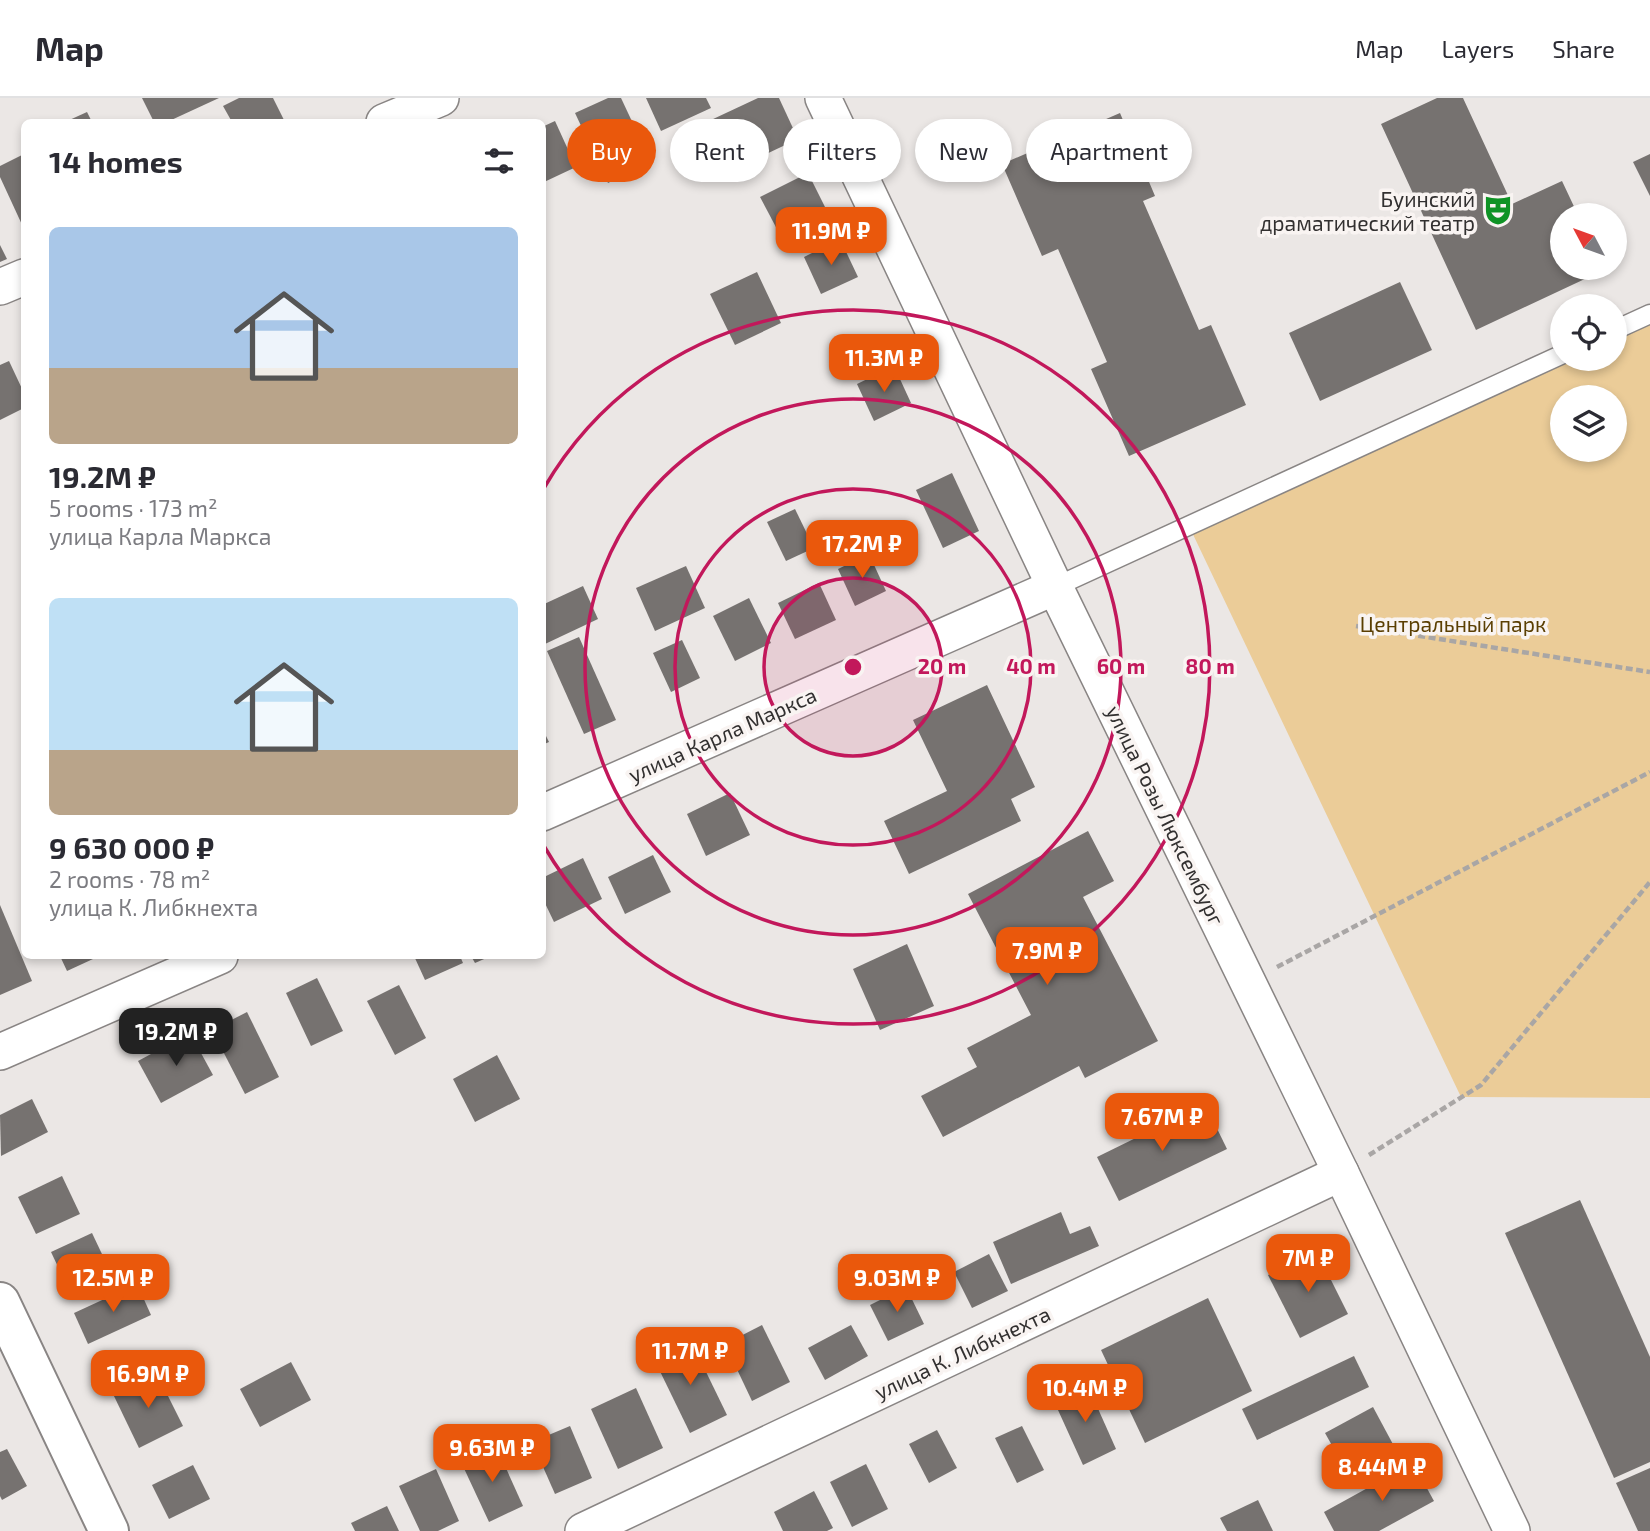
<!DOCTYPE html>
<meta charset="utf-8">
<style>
body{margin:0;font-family:"Exo 2",sans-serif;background:#f7f7f7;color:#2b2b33;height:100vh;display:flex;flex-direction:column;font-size:26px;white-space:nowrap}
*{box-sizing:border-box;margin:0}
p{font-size:23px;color:#7c7c81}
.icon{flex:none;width:38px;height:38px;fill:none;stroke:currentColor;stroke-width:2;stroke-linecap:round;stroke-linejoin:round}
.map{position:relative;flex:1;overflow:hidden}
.sheet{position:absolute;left:21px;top:21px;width:525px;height:840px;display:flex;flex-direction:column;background:#fff;border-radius:10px;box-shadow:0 4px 10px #0003}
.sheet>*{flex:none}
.banner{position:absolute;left:567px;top:21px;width:665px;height:63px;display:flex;gap:14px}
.needle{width:46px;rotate:311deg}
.controls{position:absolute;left:1550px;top:105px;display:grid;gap:14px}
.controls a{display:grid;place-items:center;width:77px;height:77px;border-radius:50%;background:#fff;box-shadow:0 4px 10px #0003;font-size:35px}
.price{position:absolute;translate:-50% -60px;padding:0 16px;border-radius:14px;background:#ea580c;color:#fff;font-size:23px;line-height:46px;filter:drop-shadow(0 2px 4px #0008)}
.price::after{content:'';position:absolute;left:50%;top:42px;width:21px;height:16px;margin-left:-10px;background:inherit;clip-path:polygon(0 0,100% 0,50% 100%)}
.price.current{background:#222;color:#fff}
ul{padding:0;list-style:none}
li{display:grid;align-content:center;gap:14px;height:371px;padding:0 28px}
li span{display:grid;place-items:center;height:217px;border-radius:10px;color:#555}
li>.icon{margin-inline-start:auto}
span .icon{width:126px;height:126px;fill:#fffc;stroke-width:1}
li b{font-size:30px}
h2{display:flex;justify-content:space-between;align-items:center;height:84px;padding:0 28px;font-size:30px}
.chip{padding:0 24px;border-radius:32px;background:#fff;box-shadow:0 4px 10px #0003;font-size:24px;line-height:63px}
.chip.current{background:#ea580c;color:#fff}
header{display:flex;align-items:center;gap:42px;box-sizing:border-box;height:98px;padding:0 35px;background:#fff;border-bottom:2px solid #e1e1e2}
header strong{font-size:33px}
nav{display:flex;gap:38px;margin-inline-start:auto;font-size:24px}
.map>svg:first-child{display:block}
.green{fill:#ebcc98;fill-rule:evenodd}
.building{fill:#767270}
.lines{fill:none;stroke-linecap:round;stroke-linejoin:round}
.service-casing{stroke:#898584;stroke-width:21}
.minor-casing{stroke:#898584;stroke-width:38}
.tertiary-casing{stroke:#898584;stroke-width:42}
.path{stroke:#a9a6a5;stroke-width:4.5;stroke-dasharray:7 3.5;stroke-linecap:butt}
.service{stroke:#fff;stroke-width:18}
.minor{stroke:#fff;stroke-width:35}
.tertiary{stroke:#fff;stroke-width:38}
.ring{fill:none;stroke:#c2185b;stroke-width:3.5}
.labels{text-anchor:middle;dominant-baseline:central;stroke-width:7;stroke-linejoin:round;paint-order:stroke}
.poi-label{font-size:21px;fill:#323030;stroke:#f9f4f2;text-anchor:end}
.park-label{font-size:21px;fill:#5b3f02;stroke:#f9f4f2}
.street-label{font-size:21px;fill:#323030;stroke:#f9f4f2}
.centre{fill:#c2185b;stroke:#f9f4f2;stroke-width:3.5}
.ring-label{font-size:21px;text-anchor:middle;font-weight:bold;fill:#c2185b;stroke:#f9f4f2;stroke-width:7;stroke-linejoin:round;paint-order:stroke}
</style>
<header>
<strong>Map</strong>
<nav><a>Map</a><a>Layers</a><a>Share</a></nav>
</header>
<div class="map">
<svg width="1650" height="1433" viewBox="0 0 1650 1433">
<rect width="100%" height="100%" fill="#ebe7e5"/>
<!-- green -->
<path class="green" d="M1650 216V1000L1461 999 1189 428 1563 261H1615V232ZM1563 299H1615V352H1563Z"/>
<!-- building -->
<g class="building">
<polygon points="142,0 219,0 167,24 154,24"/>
<polygon points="239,0 273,0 285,24 232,24 223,8"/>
<polygon points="608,0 621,0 651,64 608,85 575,15"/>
<polygon points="646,0 706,0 711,10 661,33"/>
<polygon points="758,0 779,0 798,41 734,71 711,22"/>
<polygon points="1437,0 1463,0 1512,106 1562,83 1578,117 1563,117 1563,170 1603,170 1604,172 1476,232 1381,26"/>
<polygon points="87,14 92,24 65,24"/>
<polygon points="1120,15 1155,98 1143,103 1199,232 1211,227 1246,307 1129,358 1091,271 1107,264 1058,151 1042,158 1002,66"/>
<polygon points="555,23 576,69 542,85 542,29"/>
<polygon points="24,56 24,131 0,79 0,68"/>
<polygon points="1650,56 1650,98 1633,64"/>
<polygon points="808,75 825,109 778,133 760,99"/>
<polygon points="840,141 858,179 821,196 804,159"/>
<polygon points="0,147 7,161 0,164"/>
<polygon points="757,174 781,225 735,247 710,196"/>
<polygon points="1400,184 1432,252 1320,303 1289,235"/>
<polygon points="9,263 24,295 24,310 0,322 0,267"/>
<polygon points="894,268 911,305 874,323 857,286"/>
<polygon points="952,375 979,433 943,450 916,392"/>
<polygon points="795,411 814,450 786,463 767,424"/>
<polygon points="869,456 886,493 855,508 838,471"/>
<polygon points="686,468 705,510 655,533 636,490"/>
<polygon points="819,485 836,522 795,541 778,505"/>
<polygon points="583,488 598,521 545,546 542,540 542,507"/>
<polygon points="749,500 771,545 735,563 713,518"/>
<polygon points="579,539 616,622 584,636 547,553"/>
<polygon points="682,542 700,580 671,594 653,555"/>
<polygon points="987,587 1035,689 1011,701 1021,723 909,776 884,723 947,693 913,622"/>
<polygon points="542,630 549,644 542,647"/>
<polygon points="730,695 750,737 706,758 687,716"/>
<polygon points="1088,733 1114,783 1083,799 1158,943 1085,980 1079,968 943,1039 921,998 977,969 967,950 1031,917 968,796"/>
<polygon points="653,757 671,794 625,816 608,779"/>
<polygon points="583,760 602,801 554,824 542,799 542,780"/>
<polygon points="0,807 32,883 0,897"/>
<polygon points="907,846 934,908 880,932 853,871"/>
<polygon points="60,858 92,858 93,861 67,873"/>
<polygon points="414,858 460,858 463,865 425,882"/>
<polygon points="471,858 491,858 475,865"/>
<polygon points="317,880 343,933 311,948 286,895"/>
<polygon points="399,887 426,940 395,957 367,903"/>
<polygon points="247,914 279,979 245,996 212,932"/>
<polygon points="190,935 213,977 161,1005 138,963"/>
<polygon points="497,957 520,1001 475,1024 453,981"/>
<polygon points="32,1001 48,1034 1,1058 0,1017"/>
<polygon points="1205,1006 1227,1051 1119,1103 1097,1059"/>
<polygon points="62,1078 80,1116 36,1136 18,1099"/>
<polygon points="1580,1102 1650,1259 1650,1364 1614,1380 1505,1135"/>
<polygon points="1061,1114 1070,1136 1090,1128 1099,1148 1011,1186 993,1144"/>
<polygon points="92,1135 110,1173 69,1192 51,1154"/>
<polygon points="1316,1152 1348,1216 1300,1240 1268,1177"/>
<polygon points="989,1156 1008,1193 972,1210 954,1174"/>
<polygon points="137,1186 151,1217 88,1246 74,1215"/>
<polygon points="906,1189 924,1226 888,1243 870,1207"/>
<polygon points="1208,1200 1252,1293 1145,1345 1101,1252"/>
<polygon points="762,1227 790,1284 752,1303 725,1246"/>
<polygon points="851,1227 868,1258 825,1282 808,1250"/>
<polygon points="691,1243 727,1317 690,1335 654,1261"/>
<polygon points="1354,1258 1369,1289 1257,1342 1242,1311"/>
<polygon points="291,1264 311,1302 260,1329 240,1291"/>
<polygon points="156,1274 183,1328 139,1350 113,1296"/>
<polygon points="1087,1286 1116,1351 1083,1367 1053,1301"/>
<polygon points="636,1290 663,1350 618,1371 591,1311"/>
<polygon points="1373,1309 1395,1350 1348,1376 1325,1335"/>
<polygon points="570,1328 592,1380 555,1396 532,1344"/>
<polygon points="1022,1328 1044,1372 1017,1385 995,1340"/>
<polygon points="937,1332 957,1370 929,1385 909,1346"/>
<polygon points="496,1348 523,1408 489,1424 461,1364"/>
<polygon points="7,1351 27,1388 2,1402 0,1398 0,1354"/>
<polygon points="1413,1365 1434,1403 1379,1433 1334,1433 1324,1414"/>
<polygon points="866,1366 888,1411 852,1429 830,1384"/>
<polygon points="193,1367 210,1401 169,1421 152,1387"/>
<polygon points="1650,1370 1650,1433 1638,1433 1616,1385"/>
<polygon points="436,1371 459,1423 438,1433 420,1433 399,1388"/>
<polygon points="814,1393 833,1430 827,1433 783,1433 774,1414"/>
<polygon points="1258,1402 1273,1433 1227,1433 1220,1420"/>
<polygon points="387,1408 399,1433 355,1433 351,1425"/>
</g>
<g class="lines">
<!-- service casing -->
<g class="service-casing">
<g id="service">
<polyline points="1615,232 1650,216"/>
<polyline points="1055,489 1563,256"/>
</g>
</g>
<!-- minor casing -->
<g class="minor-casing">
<g id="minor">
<polyline points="823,0 1055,489 1341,1075 1512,1433"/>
<polyline points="384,24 441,0"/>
<polyline points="0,189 24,179"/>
<polyline points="542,715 1055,489"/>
<polyline points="0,954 220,858"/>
<polyline points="583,1433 1341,1075"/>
</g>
</g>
<!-- tertiary casing -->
<g class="tertiary-casing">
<polyline id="tertiary" points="0,1204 109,1433"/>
</g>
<!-- path -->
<g class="path">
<polyline points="1356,528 1650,574"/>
<polyline points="1277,869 1650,674"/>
<polyline points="1369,1057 1481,987 1650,784"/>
</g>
<!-- service -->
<use href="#service" class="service"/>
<!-- minor -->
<use href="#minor" class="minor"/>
<!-- tertiary -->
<use href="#tertiary" class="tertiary"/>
</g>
<!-- distance rings -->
<circle cx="853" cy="569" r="89" fill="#c2185b" fill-opacity=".12"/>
<g class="ring">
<circle cx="853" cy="569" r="89"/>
<circle cx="853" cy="569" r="178"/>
<circle cx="853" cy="569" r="268"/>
<path d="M544 390A357 357 0 1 1 544 748"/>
</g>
<!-- icons -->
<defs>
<g id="theatre-bare" transform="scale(2.415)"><path d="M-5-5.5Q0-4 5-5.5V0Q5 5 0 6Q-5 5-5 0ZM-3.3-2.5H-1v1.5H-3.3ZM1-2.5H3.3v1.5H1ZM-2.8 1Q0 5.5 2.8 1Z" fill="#0f9325" stroke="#f9f4f2" stroke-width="2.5" paint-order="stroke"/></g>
</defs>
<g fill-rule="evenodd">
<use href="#theatre-bare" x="1498" y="112"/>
</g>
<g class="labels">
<!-- poi labels -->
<g class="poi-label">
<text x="1475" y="100">Буинский<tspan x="1475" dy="24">драматический театр</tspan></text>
</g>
<!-- park labels -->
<g class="park-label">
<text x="1453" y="525">Центральный парк</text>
</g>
<!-- street labels -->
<g class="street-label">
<text transform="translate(722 636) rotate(-24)">улица Карла Маркса</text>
<text transform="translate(1166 717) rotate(64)">улица Розы Люксембург</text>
<text transform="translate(962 1254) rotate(-25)">улица К. Либкнехта</text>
</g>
</g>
<circle cx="853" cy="569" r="10" class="centre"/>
<g class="ring-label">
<text x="942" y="576">20 m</text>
<text x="1031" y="576">40 m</text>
<text x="1121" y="576">60 m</text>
<text x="1210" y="576">80 m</text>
</g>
</svg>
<div class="controls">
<a><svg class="needle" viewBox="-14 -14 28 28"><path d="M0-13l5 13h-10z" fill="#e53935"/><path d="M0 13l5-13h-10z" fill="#7c7c81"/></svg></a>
<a><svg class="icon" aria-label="locate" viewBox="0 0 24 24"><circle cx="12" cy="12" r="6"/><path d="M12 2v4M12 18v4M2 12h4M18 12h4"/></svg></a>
<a><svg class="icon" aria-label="layers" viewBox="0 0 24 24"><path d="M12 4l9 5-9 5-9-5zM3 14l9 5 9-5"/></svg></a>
</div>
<b class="price" style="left:831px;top:169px">11.9M ₽</b>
<b class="price" style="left:884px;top:296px">11.3M ₽</b>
<b class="price" style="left:862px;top:482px">17.2M ₽</b>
<b class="price" style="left:1047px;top:889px">7.9M ₽</b>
<b class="price current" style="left:176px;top:970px">19.2M ₽</b>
<b class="price" style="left:1162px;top:1055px">7.67M ₽</b>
<b class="price" style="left:1308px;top:1196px">7M ₽</b>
<b class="price" style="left:113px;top:1216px">12.5M ₽</b>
<b class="price" style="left:897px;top:1216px">9.03M ₽</b>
<b class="price" style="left:690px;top:1289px">11.7M ₽</b>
<b class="price" style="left:148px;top:1312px">16.9M ₽</b>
<b class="price" style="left:1085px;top:1326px">10.4M ₽</b>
<b class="price" style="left:492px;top:1386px">9.63M ₽</b>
<b class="price" style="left:1382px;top:1405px">8.44M ₽</b>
<div class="banner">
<a class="chip current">Buy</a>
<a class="chip">Rent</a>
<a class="chip">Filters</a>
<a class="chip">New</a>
<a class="chip">Apartment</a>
</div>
<section class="sheet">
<h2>14 homes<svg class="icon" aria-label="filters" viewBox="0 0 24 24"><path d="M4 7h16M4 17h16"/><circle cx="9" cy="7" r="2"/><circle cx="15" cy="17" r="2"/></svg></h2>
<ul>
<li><span style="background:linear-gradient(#a9c7e8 65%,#b9a48a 0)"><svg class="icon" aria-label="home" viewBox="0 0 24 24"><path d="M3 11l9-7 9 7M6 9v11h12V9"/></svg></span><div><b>19.2M ₽</b><p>5 rooms · 173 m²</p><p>улица Карла Маркса</p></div></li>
<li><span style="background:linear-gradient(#bfe0f5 70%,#b9a48a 0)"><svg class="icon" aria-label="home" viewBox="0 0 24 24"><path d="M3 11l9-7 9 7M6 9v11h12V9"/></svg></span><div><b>9 630 000 ₽</b><p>2 rooms · 78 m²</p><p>улица К. Либкнехта</p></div></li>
</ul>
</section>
</div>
